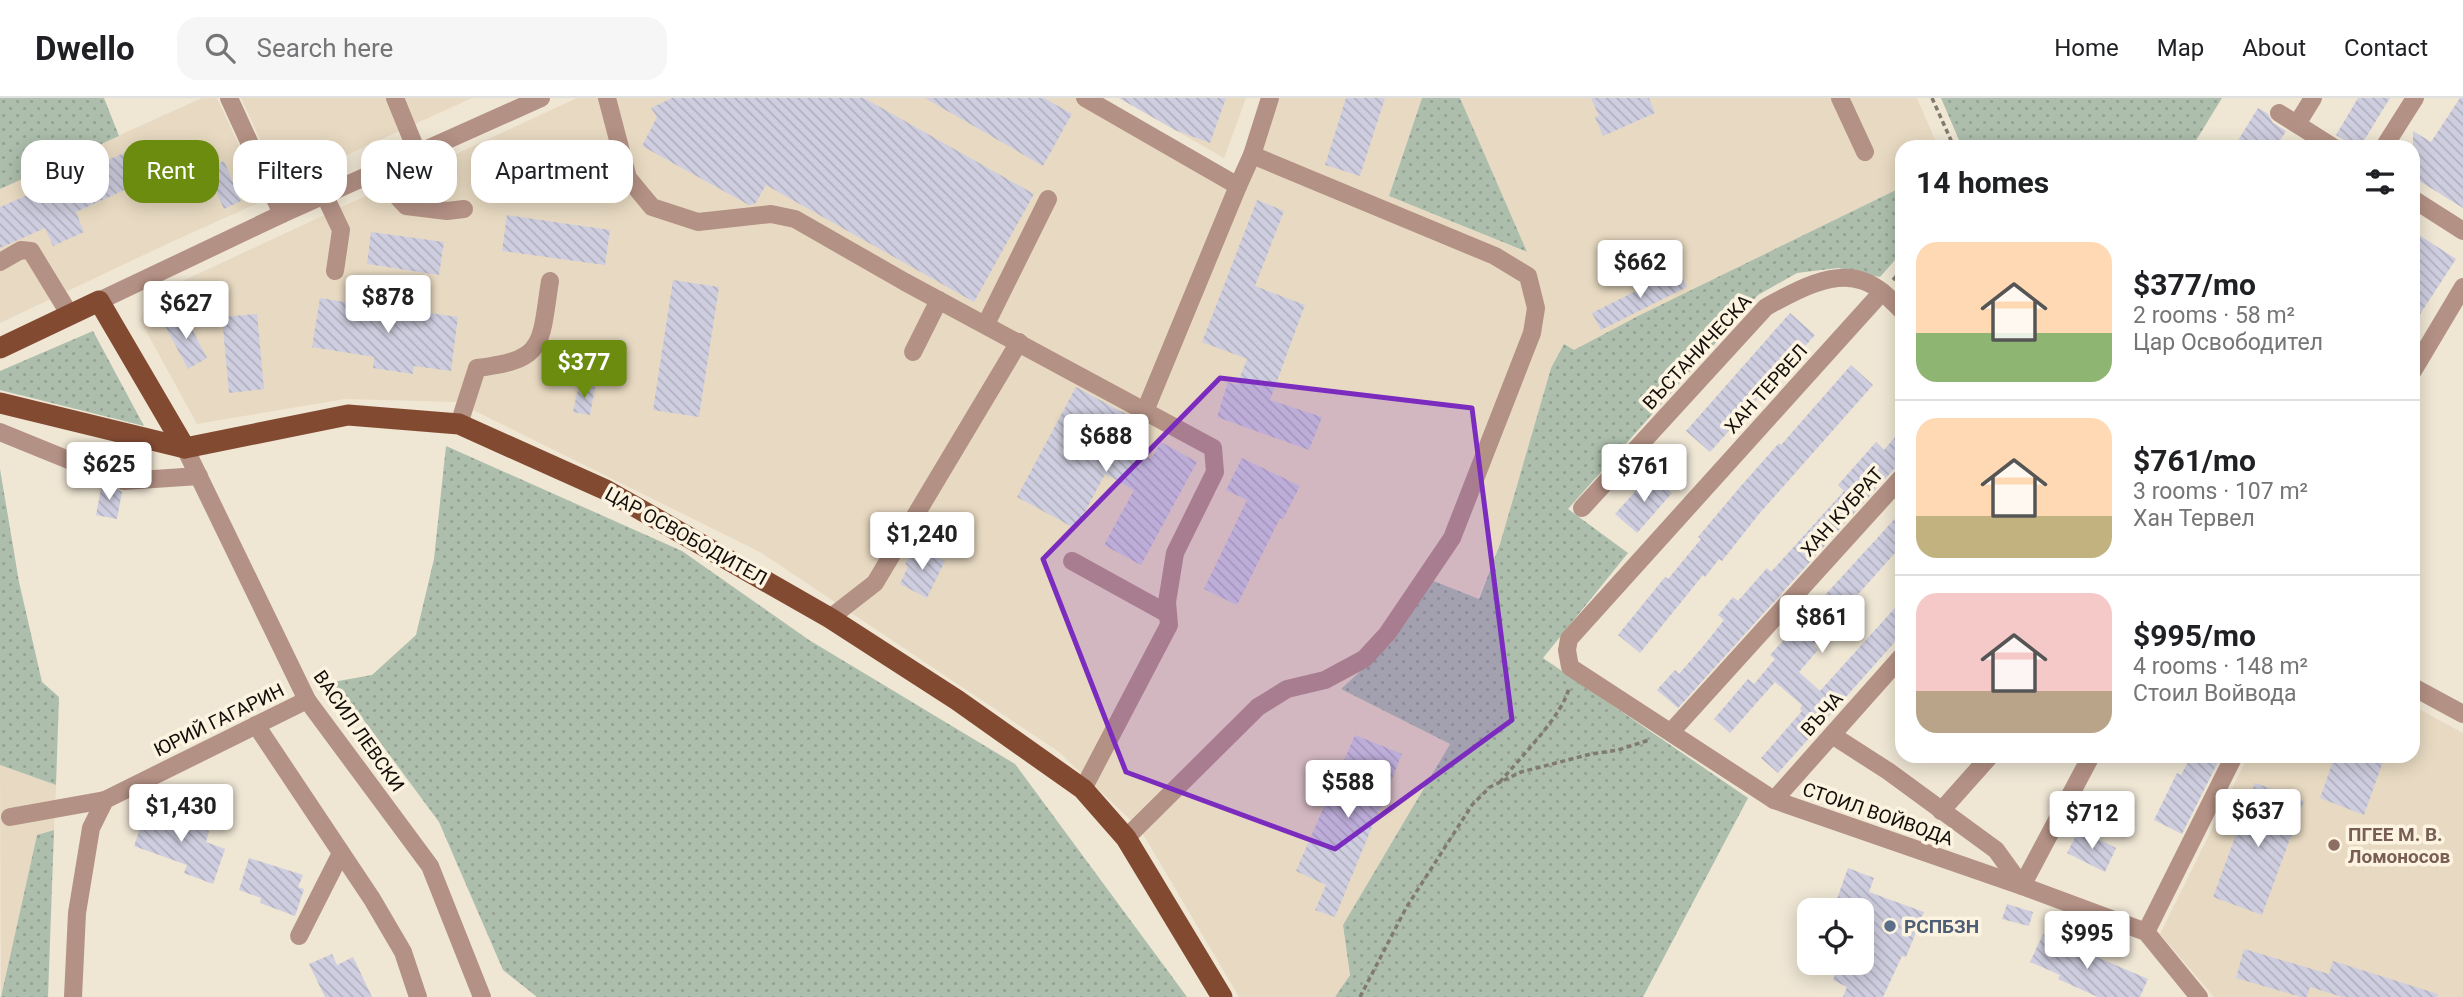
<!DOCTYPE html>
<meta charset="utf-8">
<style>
body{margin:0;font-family:Roboto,sans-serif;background:#f6f6f6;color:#202124;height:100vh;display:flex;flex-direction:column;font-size:26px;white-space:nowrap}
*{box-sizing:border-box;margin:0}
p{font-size:23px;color:#757577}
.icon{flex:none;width:38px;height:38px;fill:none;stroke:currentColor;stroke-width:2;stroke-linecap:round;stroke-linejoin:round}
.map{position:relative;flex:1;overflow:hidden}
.panel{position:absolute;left:1895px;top:42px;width:525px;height:623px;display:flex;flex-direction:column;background:#fff;border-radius:21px;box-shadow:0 4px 18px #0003}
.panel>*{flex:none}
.top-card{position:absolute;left:21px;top:42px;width:665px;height:63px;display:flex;gap:14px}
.tools{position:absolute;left:1797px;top:800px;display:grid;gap:14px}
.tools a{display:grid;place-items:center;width:77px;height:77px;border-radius:14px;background:#fff;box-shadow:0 4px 18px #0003;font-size:35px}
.price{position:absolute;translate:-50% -60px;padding:0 16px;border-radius:7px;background:#fff;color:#222;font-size:23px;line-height:46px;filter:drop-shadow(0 2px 4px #0008)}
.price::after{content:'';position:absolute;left:50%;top:42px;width:21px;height:16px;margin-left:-10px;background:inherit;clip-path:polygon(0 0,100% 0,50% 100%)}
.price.on{background:#6c8c10;color:#fff}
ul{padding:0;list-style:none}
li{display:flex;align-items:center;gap:21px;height:175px;padding:0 21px}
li+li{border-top:2px solid #e0e0e0}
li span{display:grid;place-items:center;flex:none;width:196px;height:140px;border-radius:21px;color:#555}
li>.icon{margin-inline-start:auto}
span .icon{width:84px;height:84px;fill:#fffc;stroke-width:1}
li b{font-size:30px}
h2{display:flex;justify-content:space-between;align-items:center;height:84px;padding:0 21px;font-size:30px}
.chip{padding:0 24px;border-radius:21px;background:#fff;box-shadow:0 4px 18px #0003;font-size:24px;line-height:63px}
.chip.on{background:#6c8c10;color:#fff}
header{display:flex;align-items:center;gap:42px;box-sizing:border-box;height:98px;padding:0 35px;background:#fff;border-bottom:2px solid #e0e0e0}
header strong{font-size:33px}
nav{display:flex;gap:38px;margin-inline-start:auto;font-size:24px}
.search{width:490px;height:63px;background:#f6f6f6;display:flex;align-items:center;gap:18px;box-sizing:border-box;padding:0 24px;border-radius:21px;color:#757577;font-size:26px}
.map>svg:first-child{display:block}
.built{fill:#e8dac2}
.grass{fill:url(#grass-dots)}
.building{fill:url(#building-back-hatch)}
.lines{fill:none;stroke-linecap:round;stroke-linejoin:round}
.path{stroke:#817b6f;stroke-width:3.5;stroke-dasharray:5 3.5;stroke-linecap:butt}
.minor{stroke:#b39184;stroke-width:18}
.major{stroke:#834a32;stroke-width:21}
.marked{fill:#7b2cbf;fill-opacity:0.2;stroke:#7b2cbf;stroke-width:5;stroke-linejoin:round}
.education-dot{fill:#8d6e63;stroke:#fdf3e1;stroke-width:2.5}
.service-dot{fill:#5c6f8a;stroke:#fdf3e1;stroke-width:2.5}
.labels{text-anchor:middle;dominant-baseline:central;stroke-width:7;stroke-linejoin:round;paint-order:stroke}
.street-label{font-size:19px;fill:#120e09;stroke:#fdf3e1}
.education-label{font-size:19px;font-weight:bold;fill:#785e54;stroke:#fdf3e1;text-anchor:start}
.service-label{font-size:19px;font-weight:bold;fill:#4e5e75;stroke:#fdf3e1;text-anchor:start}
</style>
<header>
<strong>Dwello</strong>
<div class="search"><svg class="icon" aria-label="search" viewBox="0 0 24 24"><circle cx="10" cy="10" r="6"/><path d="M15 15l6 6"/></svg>Search here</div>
<nav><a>Home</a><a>Map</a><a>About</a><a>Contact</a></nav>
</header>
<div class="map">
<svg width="2463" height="899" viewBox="0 0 2463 899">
<defs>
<pattern id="grass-dots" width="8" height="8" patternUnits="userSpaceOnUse" patternTransform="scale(1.75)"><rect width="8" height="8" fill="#adbeac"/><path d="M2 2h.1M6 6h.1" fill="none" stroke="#94a293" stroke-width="1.8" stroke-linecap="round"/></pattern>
<pattern id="building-back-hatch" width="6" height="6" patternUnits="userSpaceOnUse" patternTransform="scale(1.75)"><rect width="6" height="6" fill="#cecee0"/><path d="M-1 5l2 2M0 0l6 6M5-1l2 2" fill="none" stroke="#b0b0bf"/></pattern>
</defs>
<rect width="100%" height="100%" fill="#efe6d4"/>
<!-- built -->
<g class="built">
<polygon points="202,0 217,0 265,102 169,145 0,225 0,91"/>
<polygon points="241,0 472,0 281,87"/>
<polygon points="577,0 1078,0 1239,86 1272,0 1422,0 1389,98 1526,154 1460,0 1917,0 1938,49 1902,49 1902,89 1638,218 1574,252 1564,247 1551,270 1500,446 1478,501 1431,483 1392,544 1341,591 1450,646 1343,827 1350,877 1335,899 1239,899 1140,731 1059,654 760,454 457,304 345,301 197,326 140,222 150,198"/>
<polygon points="1119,0 1246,0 1224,60"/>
<polygon points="2413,608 2463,635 2463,899 2214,899 2160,836 2248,658 2413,658"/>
<polygon points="0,667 56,687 54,732 37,737 1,899"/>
</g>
<!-- grass -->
<g class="grass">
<polygon points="0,0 104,0 119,38 0,91"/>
<polygon points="1422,0 1460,0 1527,154 1389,98"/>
<polygon points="1941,0 2222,0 2192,49 1962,49"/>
<polygon points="1902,89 1902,154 1880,179 1838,170 1797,175 1758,197 1568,411 1628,455 1543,560 1748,700 1643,899 1335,899 1350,877 1343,827 1450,646 1341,591 1392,544 1431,482 1479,501 1500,446 1551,270 1564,246 1574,252 1638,218"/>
<polygon points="93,233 144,328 0,292 0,273"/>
<polygon points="446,348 682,453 809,542 1015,666 1187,899 537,899 503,872 439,724 360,617 316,587 372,577 416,537 434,461"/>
<polygon points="0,371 19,484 42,584 59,599 56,687 0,667"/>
<polygon points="54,732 48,899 1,899 37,737"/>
</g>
<!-- building -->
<g class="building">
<polygon points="672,0 864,0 1034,96 974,204 766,87 755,106 749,107 642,48 657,19 651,10"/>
<polygon points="925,0 1044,0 1072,16 1043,68"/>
<polygon points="1119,0 1226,0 1210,45 1175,32"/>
<polygon points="1346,0 1385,0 1360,78 1325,67"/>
<polygon points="1591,0 1649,0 1655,15 1603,38 1595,19 1599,18"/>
<polygon points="2358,0 2390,0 2360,49 2355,49 2336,37"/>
<polygon points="2460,0 2463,0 2463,110 2413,79 2413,33 2431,44"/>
<polygon points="2258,10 2268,16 2273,25 2286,33 2276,49 2234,49"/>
<polygon points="154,42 168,72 76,114 84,134 53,148 45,130 0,150 0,109"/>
<polygon points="224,63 241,103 224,111 206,71"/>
<polygon points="1257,102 1284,113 1255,188 1305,207 1270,302 1322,319 1309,352 1217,319 1228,284 1237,287 1247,261 1202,244"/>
<polygon points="507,117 610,132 605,167 502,153"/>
<polygon points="371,134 444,144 439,177 367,166"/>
<polygon points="2419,137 2456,161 2413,227 2413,146"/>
<polygon points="1678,172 1687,189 1601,232 1592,215"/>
<polygon points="673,182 719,189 699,319 653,312"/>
<polygon points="320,200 381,210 382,203 423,208 422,214 458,219 451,273 414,268 413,276 373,270 374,259 312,249"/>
<polygon points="1790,215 1815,237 1710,354 1686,333"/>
<polygon points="184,216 207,260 188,271 164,226"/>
<polygon points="257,216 264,291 229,295 222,219"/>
<polygon points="1851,267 1873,287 1759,416 1722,463 1719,461 1705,479 1703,477 1640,555 1618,537 1665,479 1668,481 1701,441 1698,439 1740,389 1779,345 1781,347"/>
<polygon points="579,286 595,289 590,317 573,314"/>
<polygon points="1076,289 1135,321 1122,345 1151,361 1161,344 1197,364 1141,467 1104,447 1134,392 1105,376 1076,431 1017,399"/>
<polygon points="1902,331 1902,366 1894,371 1678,610 1657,592 1675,572 1679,576 1705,546 1724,522 1718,517 1733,499 1738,503 1767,470 1771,474 1844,393 1838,387 1876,344 1884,352"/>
<polygon points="1242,360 1300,388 1283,421 1280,420 1237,507 1204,491 1247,402 1226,392"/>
<polygon points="1651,376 1672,395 1637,435 1615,416"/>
<polygon points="113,385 115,390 122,394 117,421 96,417 101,391 108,390"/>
<polygon points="1902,413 1902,447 1813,547 1818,552 1799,574 1820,593 1902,502 1902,536 1778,675 1761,660 1802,613 1800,611 1802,607 1775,584 1730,635 1714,621 1748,581 1754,586 1775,561 1770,557"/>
<polygon points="913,450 920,453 921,451 945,463 927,500 900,486 908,468 905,467"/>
<polygon points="1355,637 1402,656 1335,819 1315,812 1326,787 1296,773"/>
<polygon points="2191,658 2221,658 2182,736 2154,722 2177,675 2181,677"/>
<polygon points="2335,658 2385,658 2364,717 2320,700"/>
<polygon points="2255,685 2304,703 2262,817 2213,799"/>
<polygon points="153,709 193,724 192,727 209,733 206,744 225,751 213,786 184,775 187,767 134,748 142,725 147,727"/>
<polygon points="2079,732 2116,750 2105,774 2067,755"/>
<polygon points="249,760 303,777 298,789 304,791 295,818 260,805 261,800 239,792"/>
<polygon points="1848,770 1874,780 1869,794 1924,814 1906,859 1902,858 1883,899 1843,899 1847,889 1833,882 1840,864 1862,864 1862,812 1833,812"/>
<polygon points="2007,806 2033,814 2029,828 2002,821"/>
<polygon points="2043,836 2148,881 2140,899 2098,899 2058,881 2060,877 2030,864"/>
<polygon points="2244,851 2329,876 2333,863 2438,896 2437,899 2342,899 2310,889 2307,899 2301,899 2236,880"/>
<polygon points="332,856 337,867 353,859 372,899 325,899 309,866"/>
</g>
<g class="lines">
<!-- path -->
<g class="path">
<polyline points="1932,0 1954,49"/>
<polyline points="1893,182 1902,172"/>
<path d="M1500 684C1518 662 1565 615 1569 589"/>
<polyline points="1360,899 1406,810 1472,707 1490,689 1521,674 1591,656 1618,652 1649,642"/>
</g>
<!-- minor -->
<g class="minor">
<polyline points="229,0 282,116"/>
<polyline points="395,0 417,54"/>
<polyline points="607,0 628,80 652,109 698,124 771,116 795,121 905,184 1213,350 1215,374 1175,455 1167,504 1169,527 1083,691"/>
<polyline points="1085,0 1238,88 1252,57 1270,0"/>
<polyline points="1840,0 1865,54"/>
<polyline points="2279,15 2333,49"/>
<polyline points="2297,26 2313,0"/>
<polyline points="2384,49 2415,0"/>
<polyline points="382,70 395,96 406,108 447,113 464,111"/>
<polyline points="324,96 341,132 335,173"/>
<polyline points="2413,101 2463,133"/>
<polyline points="0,164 21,152 31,153 70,217"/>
<polyline points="1882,194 1569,541 1567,552 1570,569 1774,702 2022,788 2146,834 2199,899"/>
<polyline points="99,203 282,116 541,0"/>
<polyline points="986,226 1048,101"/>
<polyline points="913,254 939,202"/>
<polyline points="2413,273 2463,189"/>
<polyline points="1145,313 1238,88"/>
<path d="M459 326 477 270C547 262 540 245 550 183"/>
<polyline points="0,334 81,367 103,380"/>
<polyline points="185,350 307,602 430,768 482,899"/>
<polyline points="124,383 199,378"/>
<path d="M1582 410 1766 209C1793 194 1833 171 1863 183 1879 188 1891 202 1902 213"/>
<polyline points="1072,463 1168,516"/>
<polyline points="830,520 875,485 1019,244"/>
<polyline points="2413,589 2463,616"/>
<polyline points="256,627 372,801 403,854 418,899"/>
<polyline points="1671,634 1902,379"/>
<polyline points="1832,637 1888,673 1996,752 2022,788 2091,658"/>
<polyline points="1774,702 1902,558"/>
<polyline points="1941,713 1990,658"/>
<polyline points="10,719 105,702"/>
<polyline points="1126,740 1258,609 1287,591 1325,582 1364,561 1387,536 1452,440 1532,235 1536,210 1528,178 1495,158 1252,57"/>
<polyline points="2146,834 2234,658"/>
<polyline points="299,838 341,755"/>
<polyline points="73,899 77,815 91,730 105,702 307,602"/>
</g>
<!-- major -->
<g class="major">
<polyline points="0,250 99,203 185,350"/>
<polyline points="0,305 185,350 348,317 459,326 606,392 830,520 957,602 1083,691 1126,740 1222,899"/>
</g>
</g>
<!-- marked area -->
<path class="marked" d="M1220 280 1472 310 1512 622 1335 751 1126 674 1043 461Z"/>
<!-- markers -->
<circle class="education-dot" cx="2334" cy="747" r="7"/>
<circle class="service-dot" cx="1890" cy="828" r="7"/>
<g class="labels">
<!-- street labels -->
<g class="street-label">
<text transform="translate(1697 254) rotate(-47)">ВЪСТАНИЧЕСКА</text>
<text transform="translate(1766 291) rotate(-48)">ХАН ТЕРВЕЛ</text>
<text transform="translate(1842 414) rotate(-48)">ХАН КУБРАТ</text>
<text transform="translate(686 438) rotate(29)">ЦАР ОСВОБОДИТЕЛ</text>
<text transform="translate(1822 616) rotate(-48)">ВЪЧА</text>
<text transform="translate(219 622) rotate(-26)">ЮРИЙ ГАГАРИН</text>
<text transform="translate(359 633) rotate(55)">ВАСИЛ ЛЕВСКИ</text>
<text transform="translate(1878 716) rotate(19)">СТОИЛ ВОЙВОДА</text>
</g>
<!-- education labels -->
<g class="education-label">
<text x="2348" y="736">ПГЕЕ М. В.<tspan x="2348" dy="22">Ломоносов</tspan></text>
</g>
<!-- service labels -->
<g class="service-label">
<text x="1904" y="828">РСПБЗН</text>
</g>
</g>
</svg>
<div class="tools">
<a><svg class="icon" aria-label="locate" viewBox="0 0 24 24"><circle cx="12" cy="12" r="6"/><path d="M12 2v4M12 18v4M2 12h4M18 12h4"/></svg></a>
</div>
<b class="price" style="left:1640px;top:202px">$662</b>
<b class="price" style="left:388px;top:237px">$878</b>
<b class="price" style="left:186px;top:243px">$627</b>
<b class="price on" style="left:584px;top:302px">$377</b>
<b class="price" style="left:1106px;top:376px">$688</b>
<b class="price" style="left:109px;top:404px">$625</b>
<b class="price" style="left:1644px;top:406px">$761</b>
<b class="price" style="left:922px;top:474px">$1,240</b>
<b class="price" style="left:1822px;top:557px">$861</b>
<b class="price" style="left:1348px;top:722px">$588</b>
<b class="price" style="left:181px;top:746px">$1,430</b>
<b class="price" style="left:2258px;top:751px">$637</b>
<b class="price" style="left:2092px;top:753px">$712</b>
<b class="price" style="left:2087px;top:873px">$995</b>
<div class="top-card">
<a class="chip">Buy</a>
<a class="chip on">Rent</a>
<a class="chip">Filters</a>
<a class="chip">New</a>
<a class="chip">Apartment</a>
</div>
<section class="panel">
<h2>14 homes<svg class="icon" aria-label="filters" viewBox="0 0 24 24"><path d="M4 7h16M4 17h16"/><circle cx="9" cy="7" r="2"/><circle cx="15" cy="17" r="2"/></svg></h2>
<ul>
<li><span style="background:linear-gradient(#ffd9b3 65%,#8fb573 0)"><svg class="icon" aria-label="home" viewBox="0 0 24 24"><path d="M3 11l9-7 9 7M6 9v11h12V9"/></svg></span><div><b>$377/mo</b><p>2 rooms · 58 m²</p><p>Цар Освободител</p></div></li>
<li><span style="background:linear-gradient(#ffd9b3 70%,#c2b280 0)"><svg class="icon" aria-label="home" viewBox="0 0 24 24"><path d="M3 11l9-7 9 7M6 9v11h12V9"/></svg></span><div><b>$761/mo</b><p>3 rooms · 107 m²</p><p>Хан Тервел</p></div></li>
<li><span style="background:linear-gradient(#f6c9c9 70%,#b9a48a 0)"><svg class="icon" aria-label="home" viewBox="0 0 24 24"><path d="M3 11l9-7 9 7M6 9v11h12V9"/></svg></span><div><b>$995/mo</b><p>4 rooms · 148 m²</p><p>Стоил Войвода</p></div></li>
</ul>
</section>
</div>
